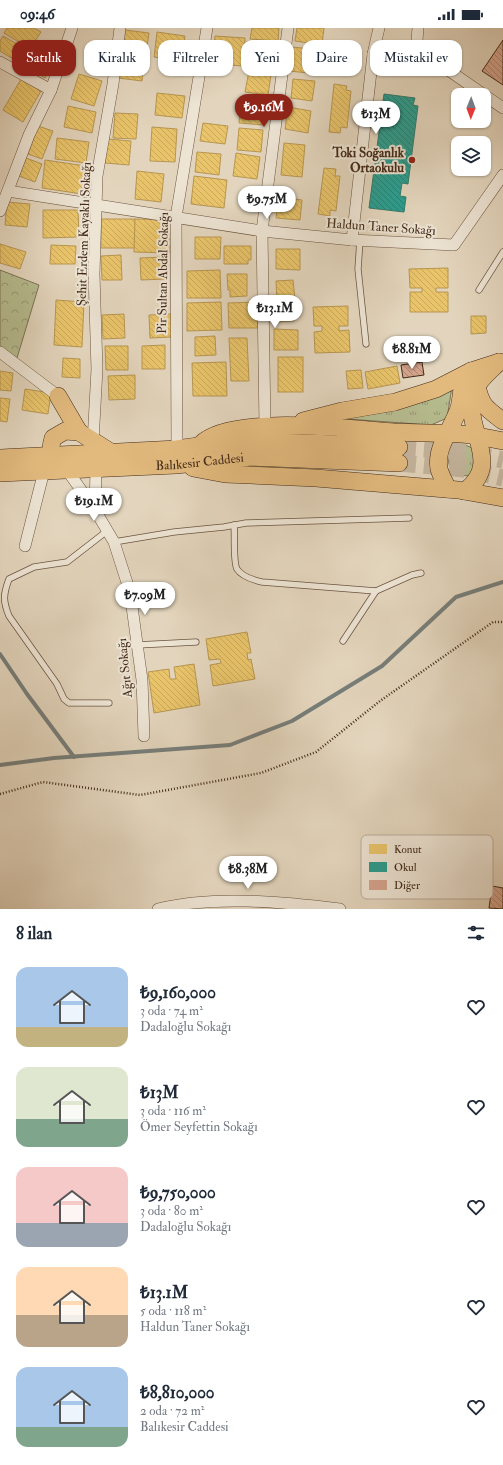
<!DOCTYPE html>
<html lang="tr">
<meta charset="utf-8">
<style>
body{margin:0;font-family:"IM FELL Double Pica",serif;background:#f2f2f3;color:#1f2937;height:100vh;display:flex;flex-direction:column;font-size:15px;white-space:nowrap}
*{box-sizing:border-box;margin:0}
p{font-size:13px;color:#747a83}
.icon{flex:none;width:22px;height:22px;fill:none;stroke:currentColor;stroke-width:2;stroke-linecap:round;stroke-linejoin:round}
.map{position:relative;height:881px;overflow:hidden}
.side{display:flex;flex-direction:column;background:#fff;flex:1}
.side>*{flex:none}
.guide{position:absolute;left:12px;top:12px;width:479px;height:36px;display:flex;gap:8px}
.needle{width:26px;rotate:181deg}
.fabs{position:absolute;left:451px;top:60px;display:grid;gap:8px}
.fabs a{display:grid;place-items:center;width:40px;height:40px;border-radius:8px;background:#fff;box-shadow:0 1px 3px #0004;font-size:20px}
.price{position:absolute;translate:-50% -34px;padding:0 9px;border-radius:14px;background:#fff;color:#222;font-size:13px;line-height:26px;filter:drop-shadow(0 1px 2px #0008)}
.price::after{content:'';position:absolute;left:50%;top:24px;width:12px;height:9px;margin-left:-6px;background:inherit;clip-path:polygon(0 0,100% 0,50% 100%)}
.price.active{background:#8f2418;color:#fff}
ul{padding:0;list-style:none}
li{display:flex;align-items:center;gap:12px;height:100px;padding:0 16px}
li span{display:grid;place-items:center;flex:none;width:112px;height:80px;border-radius:12px;color:#555}
li>.icon{margin-inline-start:auto}
span .icon{width:48px;height:48px;fill:#fffc;stroke-width:1}
li b{font-size:17px}
h2{display:flex;justify-content:space-between;align-items:center;height:48px;padding:0 16px;font-size:17px}
.pill{padding:0 14px;border-radius:12px;background:#fff;box-shadow:0 1px 3px #0004;font-size:14px;line-height:36px}
.pill.active{background:#8f2418;color:#fff}
.status{display:flex;justify-content:space-between;align-items:center;height:28px;padding:0 20px;background:#fff;direction:ltr}
.status svg{height:11px;fill:currentColor}
.map>svg:first-child{display:block}
.grass{fill:url(#grass-tufts);stroke:#7c7354}
.forest{fill:url(#forest-crowns);stroke:#7c7354}
.homes{fill:url(#homes-back-hatch);stroke:#b79651}
.schools{fill:url(#schools-back-hatch);stroke:#327a6b}
.lines{fill:none;stroke-linecap:round;stroke-linejoin:round}
.stream{stroke:#777e7a;stroke-width:4}
.building{fill:url(#building-back-hatch);stroke:#432a18}
.primary-tunnel{stroke:#c3b39c;stroke-width:17;stroke-dasharray:17 8;stroke-linecap:butt}
.lane-casing{stroke:#6b5541;stroke-width:7}
.street-casing{stroke:#6b5541;stroke-width:12}
.primary-casing{stroke:#432a18;stroke-width:18}
.path{stroke:#432a18;stroke-width:2.5;stroke-dasharray:1 2;stroke-linecap:butt}
.lane{stroke:#ede4d4;stroke-width:5.5}
.street{stroke:#ede4d4;stroke-width:11}
.primary{stroke:#e2ba7e;stroke-width:17}
.poi-dot{fill:#8f2418;stroke:#ede4d4;stroke-width:1.5}
.labels{text-anchor:middle;dominant-baseline:central;stroke-width:4;stroke-linejoin:round;paint-order:stroke}
.poi-label{font-size:13px;font-weight:bold;fill:#432a18;stroke:#ede4d4;text-anchor:end}
.street-label{font-size:13px;fill:#432a18;stroke:#ede4d4}
.key{fill:#ede4d4;stroke:#baac9c;stroke-width:1}
.key-label{font-size:11px;fill:#432a18}
</style>
<div class="status"><b>09:46</b><svg viewBox="0 0 49 12"><path d="M0 12V9h3v3zM5 12V6h3v6zM10 12V3h3v9zM15 12V0h3v12zM26 1h20v11H26zM47 4h2v5h-2z"/></svg></div>
<div class="map">
<svg width="503" height="881" viewBox="0 0 503 881">
<defs>
<pattern id="grass-tufts" width="24" height="20" patternUnits="userSpaceOnUse"><rect width="24" height="20" fill="#b6bc8f"/><path d="M3 7l-1-3M5 7V3M7 7l1-3M15 17l-1-3M17 17v-4M19 17l1-3" fill="none" stroke="#969974"/></pattern>
<pattern id="forest-crowns" width="20" height="18" patternUnits="userSpaceOnUse"><rect width="20" height="18" fill="#b6bc8f"/><path d="M2 6a3 3 0 1 1 6 0M12 15a3 3 0 1 1 6 0" fill="none" stroke="#969974"/></pattern>
<pattern id="homes-back-hatch" width="6" height="6" patternUnits="userSpaceOnUse"><rect width="6" height="6" fill="#e9c46a"/><path d="M-1 5l2 2M0 0l6 6M5-1l2 2" fill="none" stroke="#c9a95b"/></pattern>
<pattern id="schools-back-hatch" width="6" height="6" patternUnits="userSpaceOnUse"><rect width="6" height="6" fill="#2a9d8f"/><path d="M-1 5l2 2M0 0l6 6M5-1l2 2" fill="none" stroke="#268074"/></pattern>
<pattern id="building-back-hatch" width="6" height="6" patternUnits="userSpaceOnUse"><rect width="6" height="6" fill="#d4a38c"/><path d="M-1 5l2 2M0 0l6 6M5-1l2 2" fill="none" stroke="#ae8571"/></pattern>
</defs>
<rect width="100%" height="100%" fill="#e3d5bd"/>
<filter id="stains"><feTurbulence type="fractalNoise" baseFrequency=".005" numOctaves="4"/><feColorMatrix values="0 0 0 0 .2 0 0 0 0 .09 0 0 0 0 .02 0 0 0 .5 -.17"/></filter>
<radialGradient id="worn" r=".72"><stop offset=".6" stop-color="#630" stop-opacity="0"/><stop offset="1" stop-color="#630" stop-opacity=".3"/></radialGradient>
<!-- grass -->
<g class="grass">
<polygon points="452,359 447,390 431,397 347,391 347,387"/>
<path d="M465 417 470 419 478 425 470 447C445 453 440 419 465 417Z"/>
</g>
<!-- forest -->
<polygon class="forest" points="0,242 39,257 17,330 0,318"/>
<!-- homes -->
<g class="homes">
<polygon points="7,0 34,0 41,4 30,21 4,5"/>
<polygon points="252,0 279,0 278,13 250,11"/>
<polygon points="297,0 324,0 322,17 295,13"/>
<polygon points="125,2 149,5 146,25 123,22"/>
<polygon points="157,4 185,8 182,33 154,29"/>
<polygon points="3,8 29,23 21,36 0,23 0,13"/>
<polygon points="215,8 245,10 243,38 213,36"/>
<polygon points="246,14 277,16 275,39 244,36"/>
<polygon points="292,19 321,22 318,46 289,43"/>
<polygon points="33,24 53,36 45,50 25,38"/>
<polygon points="120,27 144,30 142,53 118,50"/>
<polygon points="249,43 271,47 268,67 245,64"/>
<polygon points="79,46 102,53 94,78 71,71"/>
<polygon points="21,51 41,63 23,94 3,82"/>
<polygon points="293,51 315,53 312,73 291,70"/>
<polygon points="334,56 347,58 346,62 351,63 347,100 341,99 340,105 329,104"/>
<polygon points="157,65 185,68 182,90 155,87"/>
<polygon points="241,73 266,75 264,97 239,95"/>
<polygon points="68,78 96,84 92,105 64,99"/>
<polygon points="288,79 311,83 308,105 285,101"/>
<polygon points="115,85 138,86 136,111 113,110"/>
<polygon points="203,95 228,98 225,116 200,113"/>
<polygon points="38,98 53,103 42,131 28,126"/>
<polygon points="152,99 177,101 175,134 150,133"/>
<polygon points="239,100 263,102 261,124 237,122"/>
<polygon points="57,110 89,114 86,135 55,131"/>
<polygon points="108,111 131,113 129,137 105,135"/>
<polygon points="284,115 305,117 302,149 281,147"/>
<polygon points="197,124 221,126 219,147 195,144"/>
<polygon points="236,125 260,129 257,151 233,148"/>
<polygon points="26,130 42,136 35,154 19,148"/>
<polygon points="45,132 86,138 82,166 42,160"/>
<polygon points="324,140 336,141 335,148 340,148 336,183 330,182 330,188 318,186"/>
<polygon points="137,143 164,146 161,174 135,171"/>
<polygon points="194,148 227,152 224,180 191,176"/>
<polygon points="278,168 296,170 295,171 302,172 300,192 276,190"/>
<polygon points="7,174 30,176 27,199 5,197"/>
<polygon points="43,182 78,182 79,209 43,210"/>
<rect x="101" y="191" width="34" height="29"/>
<polygon points="135,191 171,192 170,225 134,224"/>
<polygon points="195,209 221,209 220,231 195,231"/>
<polygon points="0,216 26,224 20,241 0,235"/>
<polygon points="51,217 76,218 75,236 50,236"/>
<polygon points="224,218 251,218 251,232 248,232 248,236 224,236"/>
<polygon points="276,221 300,221 300,242 276,241"/>
<polygon points="121,227 122,252 102,252 101,228"/>
<polygon points="165,229 166,251 141,252 140,230"/>
<polygon points="448,240 448,260 436,260 436,264 448,264 448,284 410,284 410,264 422,264 422,260 410,260 409,241"/>
<polygon points="220,242 221,270 187,270 187,243"/>
<polygon points="227,246 247,246 247,268 230,269 230,262 228,262"/>
<polygon points="293,252 296,281 294,281 294,293 278,294 276,253"/>
<polygon points="56,272 84,274 82,319 54,317"/>
<polygon points="221,274 222,302 187,303 187,275"/>
<polygon points="257,274 258,300 229,300 228,275"/>
<polygon points="348,278 348,298 339,298 339,303 349,302 350,324 315,325 314,304 322,303 322,298 314,298 313,279"/>
<polygon points="124,286 125,310 103,311 102,287"/>
<polygon points="171,286 172,309 150,310 149,287"/>
<polygon points="471,288 486,288 486,305 471,306"/>
<polygon points="274,301 298,302 298,322 274,322"/>
<polygon points="215,308 216,327 195,328 195,309"/>
<polygon points="229,310 247,310 249,353 231,353"/>
<polygon points="165,317 165,341 142,341 142,318"/>
<polygon points="105,318 128,318 128,342 106,342"/>
<rect x="278" y="329" width="25" height="35"/>
<polygon points="63,330 80,331 80,350 62,349"/>
<polygon points="226,334 227,368 193,368 192,335"/>
<polygon points="397,338 400,355 368,361 365,344"/>
<polygon points="361,342 363,360 348,361 346,343"/>
<polygon points="0,343 13,345 11,363 0,362"/>
<polygon points="135,347 135,371 109,372 108,348"/>
<polygon points="25,361 51,365 48,386 22,382"/>
<polygon points="0,370 10,371 7,394 0,393"/>
<polygon points="247,604 251,625 247,625 248,632 251,631 255,651 213,658 210,637 221,635 220,631 209,632 206,611"/>
<polygon points="194,636 200,677 154,685 148,644 169,641 170,651 176,651 174,639"/>
</g>
<!-- schools -->
<polygon class="schools" points="384,66 415,70 413,77 418,78 408,156 402,155 400,168 406,169 404,184 369,180"/>
<g class="lines">
<!-- stream -->
<g class="stream">
<polyline points="0,626 27,666 74,729"/>
<polyline points="0,737 54,730 230,717 292,693 382,638 456,569 503,554"/>
</g>
</g>
<!-- building -->
<g class="building">
<polygon points="503,12 503,57 482,43"/>
<polygon points="422,334 424,347 403,350 401,337"/>
<polygon points="492,858 503,860 503,881 489,880"/>
</g>
<g class="lines">
<!-- primary-tunnel -->
<g class="primary-tunnel">
<polyline points="399,419 467,424 503,432"/>
<polyline points="399,435 464,441 503,450"/>
</g>
<!-- lane casing -->
<g class="lane-casing">
<g id="lane">
<polyline points="360,212 358,241 366,316"/>
<polyline points="479,262 503,224"/>
<path d="M234 497C235 506 233 535 237 541 242 549 253 552 262 554L376 563"/>
<path d="M107 503 67 534 34 539 9 551C3 567 3 573 9 588L57 656 64 671 69 675H109"/>
<polyline points="114,514 174,504 224,499 246,495 409,490"/>
<polyline points="343,613 376,563 412,547 421,545"/>
<polyline points="137,617 196,614"/>
</g>
</g>
<!-- street casing -->
<g class="street-casing">
<g id="street">
<polyline points="418,0 416,25 441,37 503,80"/>
<polyline points="373,26 416,25"/>
<polyline points="0,34 51,62"/>
<polyline points="8,163 262,203 352,212 454,217 503,147"/>
<polyline points="0,183 29,107 51,62 72,0"/>
<polyline points="352,212 373,26 379,0"/>
<polyline points="0,324 58,368"/>
<polyline points="265,398 262,203 288,0"/>
<polyline points="93,414 97,341 94,246 97,148 113,56 120,0"/>
<polyline points="177,421 176,189 207,0"/>
<polyline points="67,442 95,482 96,441"/>
<polyline points="95,482 114,514 130,564 142,652 144,708"/>
<polyline points="25,518 44,443"/>
<path d="M158 881C214 867 283 874 340 881"/>
</g>
</g>
<!-- primary casing -->
<g class="primary-casing">
<g id="primary">
<path d="M477 358C481 378 487 381 503 393"/>
<polyline points="58,368 79,404 109,423"/>
<polyline points="303,393 342,383 395,374 436,361 471,343 499,334"/>
<path d="M201 416C231 386 351 401 394 404 416 405 439 405 461 406 475 407 489 410 503 413"/>
<path d="M0 430 177 421C250 409 326 416 399 419"/>
<path d="M55 436H54C50 426 50 419 53 410L65 403 79 404"/>
<polyline points="193,440 225,446 316,450 458,462 503,470"/>
<path id="s1" d="M0 445 176 437 251 429 399 435"/>
<path d="M448 461C445 455 441 448 439 441 435 419 452 401 459 380 461 372 461 364 463 356 464 351 468 347 471 343"/>
<path d="M465 463C503 435 464 403 473 368 476 354 489 344 499 334"/>
</g>
</g>
<!-- path -->
<polyline class="path" points="0,766 43,754 140,767 261,745 316,724 380,673 493,594 503,594"/>
<!-- lane -->
<use href="#lane" class="lane"/>
<!-- street -->
<use href="#street" class="street"/>
<!-- primary -->
<use href="#primary" class="primary"/>
</g>
<!-- markers -->
<circle class="poi-dot" cx="412" cy="132" r="4"/>
<g class="labels">
<!-- poi labels -->
<g class="poi-label">
<text x="404" y="125">Toki Soğanlık<tspan x="404" dy="15">Ortaokulu</tspan></text>
</g>
<!-- street labels -->
<g class="street-label">
<text transform="translate(381 199) rotate(4)">Haldun Taner Sokağı</text>
<text transform="translate(84 206) rotate(-88)">Şehit Erdem Kayaklı Sokağı</text>
<text transform="translate(163 245) rotate(-89)">Pir Sultan Abdal Sokağı</text>
<text stroke="none"><textPath href="#s1" startOffset="200">Balıkesir Caddesi</textPath></text>
<text transform="translate(125 640) rotate(-96)">Ağıt Sokağı</text>
</g>
</g>
<!-- legend -->
<rect x="361" y="807" width="132" height="64" rx="6" class="key"/>
<rect x="369" y="816" width="18" height="10" fill="#e9c46a"/>
<rect x="369" y="834" width="18" height="10" fill="#2a9d8f"/>
<rect x="369" y="852" width="18" height="10" fill="#d4a38c"/>
<g class="key-label">
<text x="394" y="825">Konut</text>
<text x="394" y="843">Okul</text>
<text x="394" y="861">Diğer</text>
</g>
<rect width="100%" height="100%" filter="url(#stains)"/>
<rect width="100%" height="100%" fill="url(#worn)"/>
</svg>
<div class="fabs">
<a><svg class="needle" viewBox="-14 -14 28 28"><path d="M0-13l5 13h-10z" fill="#e53935"/><path d="M0 13l5-13h-10z" fill="#747a83"/></svg></a>
<a><svg class="icon" aria-label="layers" viewBox="0 0 24 24"><path d="M12 4l9 5-9 5-9-5zM3 14l9 5 9-5"/></svg></a>
</div>
<b class="price active" style="left:264px;top:100px">₺9.16M</b>
<b class="price" style="left:376px;top:107px">₺13M</b>
<b class="price" style="left:267px;top:192px">₺9.75M</b>
<b class="price" style="left:275px;top:301px">₺13.1M</b>
<b class="price" style="left:412px;top:342px">₺8.81M</b>
<b class="price" style="left:94px;top:494px">₺19.1M</b>
<b class="price" style="left:145px;top:588px">₺7.09M</b>
<b class="price" style="left:248px;top:862px">₺8.38M</b>
<div class="guide">
<a class="pill active">Satılık</a>
<a class="pill">Kiralık</a>
<a class="pill">Filtreler</a>
<a class="pill">Yeni</a>
<a class="pill">Daire</a>
<a class="pill">Müstakil ev</a>
</div>
</div>
<section class="side">
<h2>8 ilan<svg class="icon" aria-label="filters" viewBox="0 0 24 24"><path d="M4 7h16M4 17h16"/><circle cx="9" cy="7" r="2"/><circle cx="15" cy="17" r="2"/></svg></h2>
<ul>
<li><span style="background:linear-gradient(#a9c7e8 75%,#c2b280 0)"><svg class="icon" aria-label="home" viewBox="0 0 24 24"><path d="M3 11l9-7 9 7M6 9v11h12V9"/></svg></span><div><b>₺9,160,000</b><p>3 oda · 74 m²</p><p>Dadaloğlu Sokağı</p></div><svg class="icon" aria-label="heart" viewBox="0 0 24 24"><path d="M12 20l-8-8c-3-5 5-10 8-4 3-6 11-1 8 4z"/></svg></li>
<li><span style="background:linear-gradient(#dfe7d0 65%,#7fa58c 0)"><svg class="icon" aria-label="home" viewBox="0 0 24 24"><path d="M3 11l9-7 9 7M6 9v11h12V9"/></svg></span><div><b>₺13M</b><p>3 oda · 116 m²</p><p>Ömer Seyfettin Sokağı</p></div><svg class="icon" aria-label="heart" viewBox="0 0 24 24"><path d="M12 20l-8-8c-3-5 5-10 8-4 3-6 11-1 8 4z"/></svg></li>
<li><span style="background:linear-gradient(#f6c9c9 70%,#9aa5b1 0)"><svg class="icon" aria-label="home" viewBox="0 0 24 24"><path d="M3 11l9-7 9 7M6 9v11h12V9"/></svg></span><div><b>₺9,750,000</b><p>3 oda · 80 m²</p><p>Dadaloğlu Sokağı</p></div><svg class="icon" aria-label="heart" viewBox="0 0 24 24"><path d="M12 20l-8-8c-3-5 5-10 8-4 3-6 11-1 8 4z"/></svg></li>
<li><span style="background:linear-gradient(#ffd9b3 60%,#b9a48a 0)"><svg class="icon" aria-label="home" viewBox="0 0 24 24"><path d="M3 11l9-7 9 7M6 9v11h12V9"/></svg></span><div><b>₺13.1M</b><p>5 oda · 118 m²</p><p>Haldun Taner Sokağı</p></div><svg class="icon" aria-label="heart" viewBox="0 0 24 24"><path d="M12 20l-8-8c-3-5 5-10 8-4 3-6 11-1 8 4z"/></svg></li>
<li><span style="background:linear-gradient(#a9c7e8 75%,#7fa58c 0)"><svg class="icon" aria-label="home" viewBox="0 0 24 24"><path d="M3 11l9-7 9 7M6 9v11h12V9"/></svg></span><div><b>₺8,810,000</b><p>2 oda · 72 m²</p><p>Balıkesir Caddesi</p></div><svg class="icon" aria-label="heart" viewBox="0 0 24 24"><path d="M12 20l-8-8c-3-5 5-10 8-4 3-6 11-1 8 4z"/></svg></li>
</ul>
</section>
